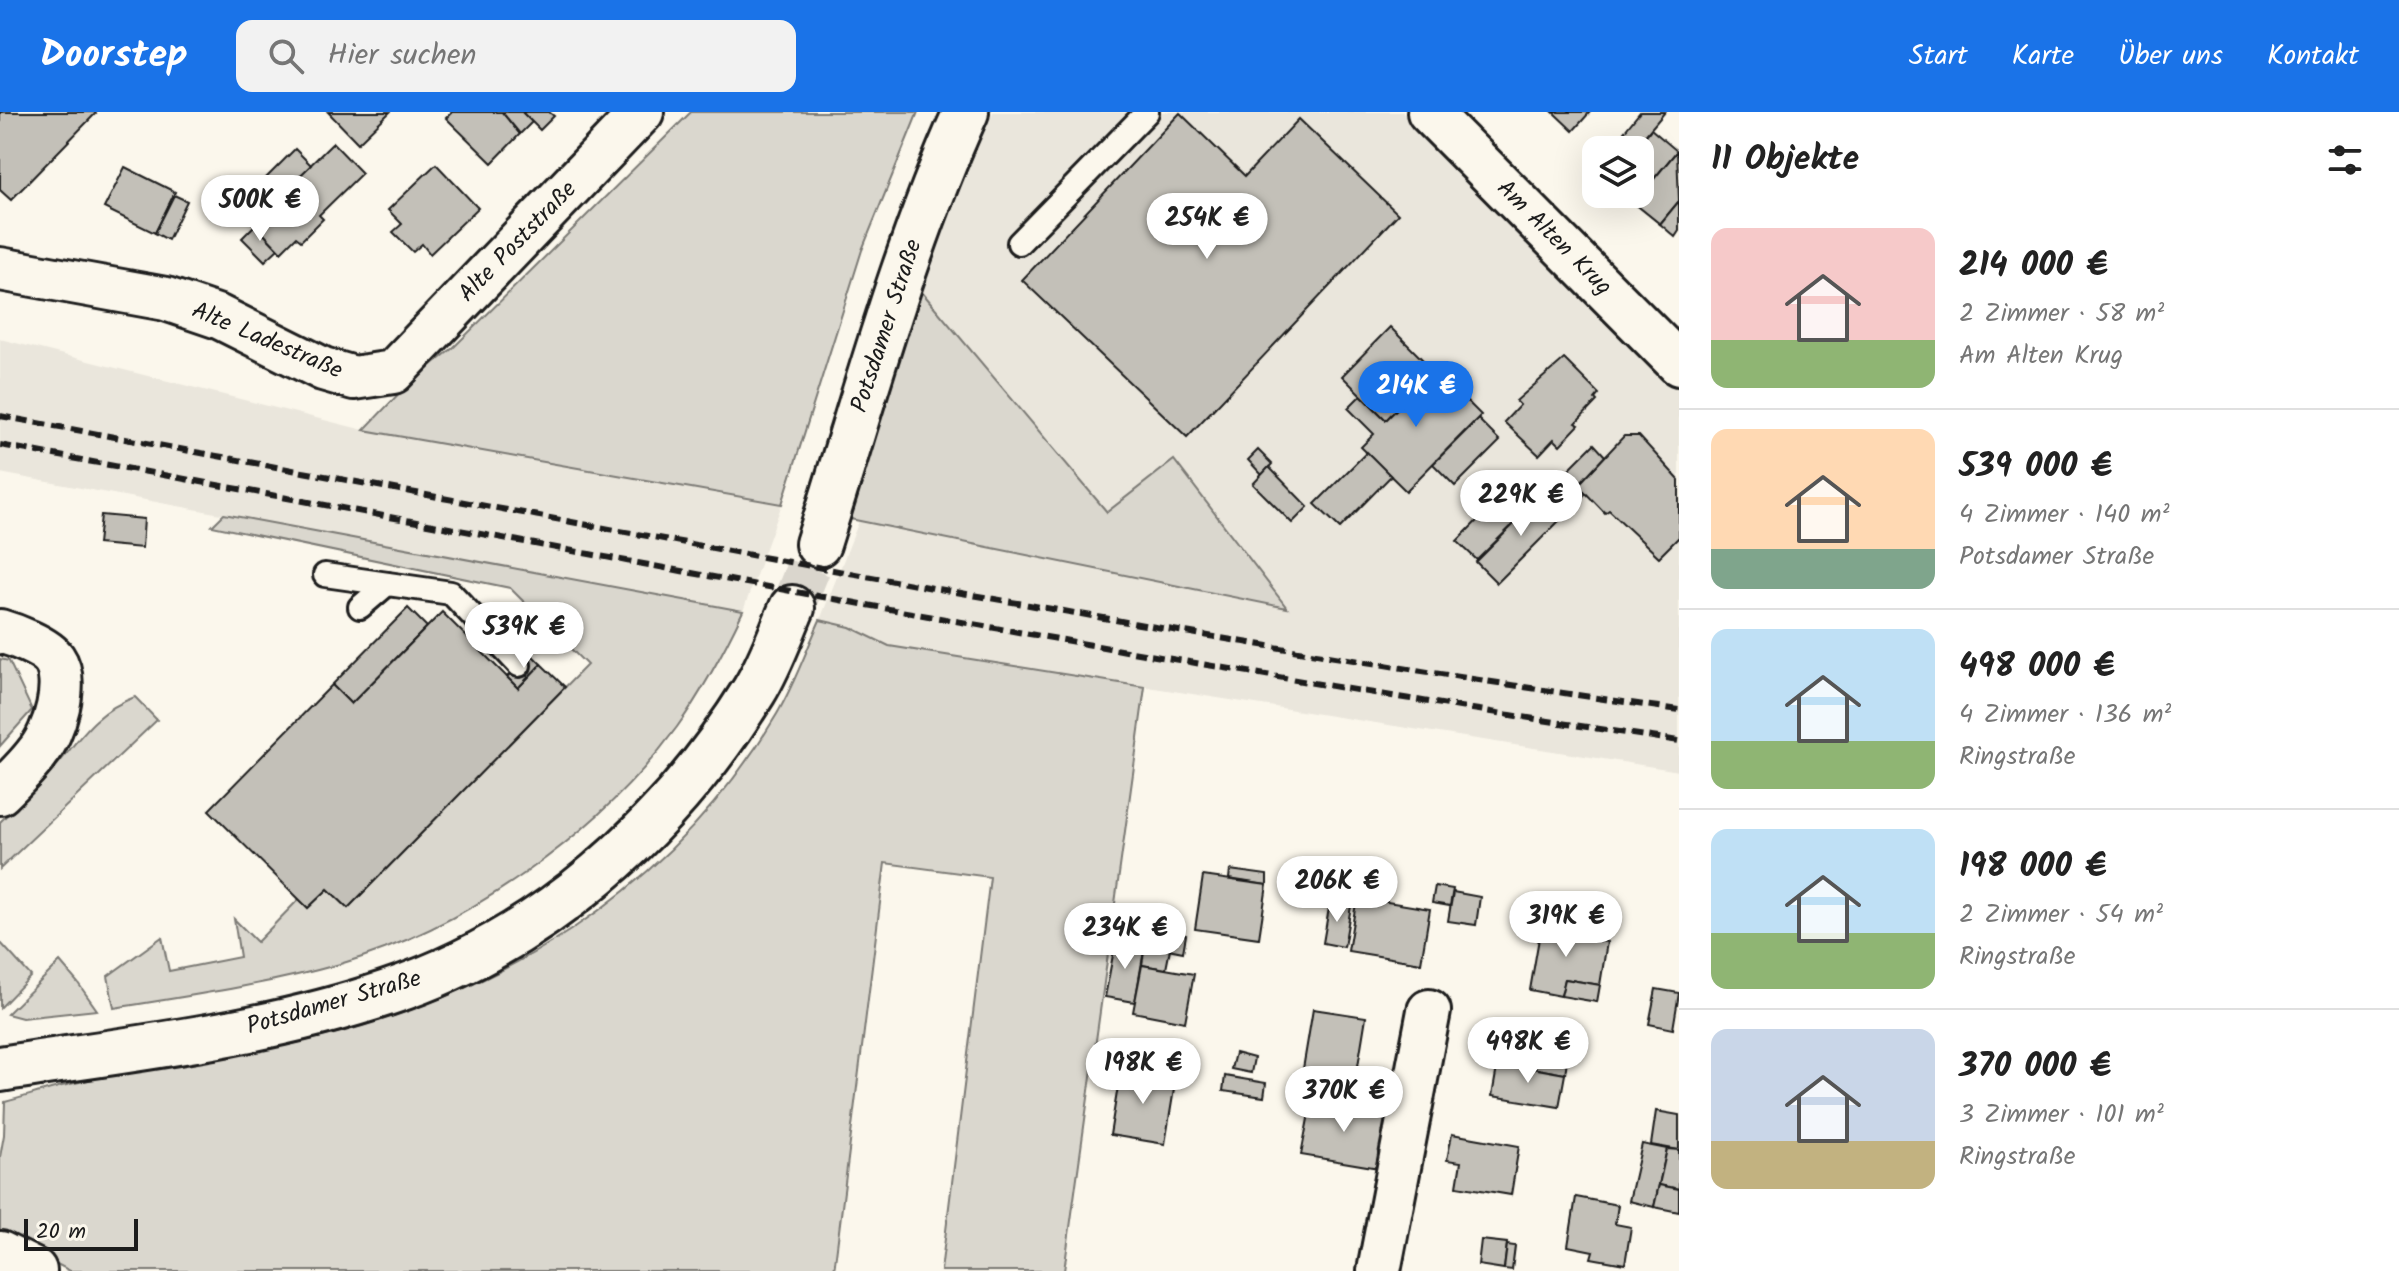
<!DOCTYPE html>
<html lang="de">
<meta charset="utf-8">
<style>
body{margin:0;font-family:Kalam,sans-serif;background:#f2f2f2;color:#222;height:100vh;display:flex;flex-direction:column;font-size:30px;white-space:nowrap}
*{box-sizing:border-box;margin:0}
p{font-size:26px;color:#767676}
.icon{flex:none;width:44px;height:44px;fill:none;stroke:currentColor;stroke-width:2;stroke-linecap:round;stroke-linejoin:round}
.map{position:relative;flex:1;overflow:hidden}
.details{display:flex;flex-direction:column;background:#fff;width:720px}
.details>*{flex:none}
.buttons{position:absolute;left:1582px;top:24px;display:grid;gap:16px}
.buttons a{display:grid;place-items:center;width:72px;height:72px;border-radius:16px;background:#fff;box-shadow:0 8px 32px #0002;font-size:40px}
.scale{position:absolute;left:24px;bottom:20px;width:114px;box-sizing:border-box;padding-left:8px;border:4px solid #1c1c1c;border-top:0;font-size:22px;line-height:28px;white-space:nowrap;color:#1c1c1c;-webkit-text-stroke:6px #fbf7ec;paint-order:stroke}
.price{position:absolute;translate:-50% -68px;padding:0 18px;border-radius:28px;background:#fff;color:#222;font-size:26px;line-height:52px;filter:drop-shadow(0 2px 4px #0008)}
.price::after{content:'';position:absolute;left:50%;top:48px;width:24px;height:18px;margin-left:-12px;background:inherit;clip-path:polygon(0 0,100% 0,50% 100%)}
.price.active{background:#1a73e8;color:#fff}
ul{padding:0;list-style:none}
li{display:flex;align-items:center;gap:24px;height:200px;padding:0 32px}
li+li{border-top:2px solid #e0e0e0}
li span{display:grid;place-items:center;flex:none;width:224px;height:160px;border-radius:16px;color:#555}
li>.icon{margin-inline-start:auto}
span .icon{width:96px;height:96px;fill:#fffc;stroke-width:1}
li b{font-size:34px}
h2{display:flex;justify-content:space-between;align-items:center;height:96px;padding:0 32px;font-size:34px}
header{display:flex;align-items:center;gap:48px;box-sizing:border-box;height:112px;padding:0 40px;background:#1a73e8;color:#fff}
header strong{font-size:38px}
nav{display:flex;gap:44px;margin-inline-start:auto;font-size:28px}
.search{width:560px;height:72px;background:#f2f2f2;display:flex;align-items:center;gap:20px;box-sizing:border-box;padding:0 28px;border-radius:16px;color:#767676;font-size:30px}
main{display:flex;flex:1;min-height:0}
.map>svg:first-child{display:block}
.built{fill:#eae6dc}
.green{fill:#dad7ce;stroke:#7b7a75;stroke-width:2}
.building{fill:#c3c0b8;stroke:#1c1c1c;stroke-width:2}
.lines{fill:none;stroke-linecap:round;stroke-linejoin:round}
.secondary-tunnel{stroke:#dad6cd;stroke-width:44;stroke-dasharray:44 22;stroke-linecap:butt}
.service-casing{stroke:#1c1c1c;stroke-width:28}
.minor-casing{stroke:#1c1c1c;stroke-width:48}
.secondary-casing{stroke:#1c1c1c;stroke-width:50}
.service{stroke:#fbf7ec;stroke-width:22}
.minor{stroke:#fbf7ec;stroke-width:42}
.secondary{stroke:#fbf7ec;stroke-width:44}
.rail{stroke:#1c1c1c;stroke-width:6;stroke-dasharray:12 6;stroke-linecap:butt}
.labels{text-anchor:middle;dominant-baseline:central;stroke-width:6;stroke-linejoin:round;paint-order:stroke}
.street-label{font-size:24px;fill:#1c1c1c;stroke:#fbf7ec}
</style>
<header>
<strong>Doorstep</strong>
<div class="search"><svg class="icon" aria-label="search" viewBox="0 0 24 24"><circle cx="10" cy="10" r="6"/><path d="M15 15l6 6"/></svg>Hier suchen</div>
<nav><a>Start</a><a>Karte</a><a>Über uns</a><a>Kontakt</a></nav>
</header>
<main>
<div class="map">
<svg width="1679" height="1159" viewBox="0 0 1679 1159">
<rect width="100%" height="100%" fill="#fbf7ec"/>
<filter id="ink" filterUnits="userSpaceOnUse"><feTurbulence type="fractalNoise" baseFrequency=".0125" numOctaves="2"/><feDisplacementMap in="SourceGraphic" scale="16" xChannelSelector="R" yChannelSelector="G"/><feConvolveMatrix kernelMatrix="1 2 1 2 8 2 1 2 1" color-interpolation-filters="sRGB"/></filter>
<g filter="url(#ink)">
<!-- built -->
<g class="built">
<polygon points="993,0 1403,0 1423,17 1679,277 1679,659 889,534 850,515 820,508 859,409 1286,495 1107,400 921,179 969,52"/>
<polygon points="0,227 364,318 782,392 743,499 0,361"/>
</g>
<!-- green -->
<g class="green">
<polygon points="691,0 918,0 862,138 782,392 364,318 408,272 453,236"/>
<polygon points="921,179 1107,400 1174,348 1287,496 850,407 885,283"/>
<path d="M224 402 743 499C724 539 703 579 677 615 599 722 467 815 340 852 266 873 189 884 114 896L108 864 162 825 169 859 240 845 234 807 257 830 299 787 308 796 328 777 348 796 587 553 510 476 212 414Z"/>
<path d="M820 508 850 515 889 534 1145 575 1064 1159H941L990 765 885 751 834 1159H70L0 1122V1045L4 1023 5 990C28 984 51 976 75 971 148 953 223 948 296 931 497 886 669 783 777 602 794 573 806 539 820 508Z"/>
<polygon points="0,547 9,549 32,598 0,634"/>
<path d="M135 585 157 608 0 757V710C15 695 30 681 45 667 76 634 90 601 135 585Z"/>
<polygon points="0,830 31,864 0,896"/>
<polygon points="60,850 78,871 97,898 22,906 7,902"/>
</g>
<!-- building -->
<g class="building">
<polygon points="0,0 95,0 96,1 11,88 0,78"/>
<polygon points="328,0 390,0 358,31"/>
<polygon points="452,0 502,0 520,22 492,51 446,6"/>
<polygon points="502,0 522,0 532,10 520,22"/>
<polygon points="522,0 549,0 554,4 540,18"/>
<polygon points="1553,0 1590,0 1573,19"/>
<polygon points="1640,0 1665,0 1638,32 1624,20"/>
<polygon points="1180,1 1245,64 1299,7 1398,102 1187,325 1022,168"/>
<polygon points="1651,17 1677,39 1634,91 1623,82 1640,82 1640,38 1634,38"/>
<polygon points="333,31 362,61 319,103 323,107 301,129 296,125 281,140 252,110"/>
<polygon points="295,37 311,53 276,87 261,71"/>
<polygon points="1677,39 1679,89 1660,112 1634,91"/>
<polygon points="436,52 478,96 430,142 422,132 413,140 393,120 402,112 388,98"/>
<polygon points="125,55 175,80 155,121 104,96"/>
<polygon points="261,71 276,87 252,110 237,94"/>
<polygon points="174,83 187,89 168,128 155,121"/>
<polygon points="1679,89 1679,119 1675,125 1660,112"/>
<polygon points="255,113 278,137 265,149 242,126"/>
<polygon points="1390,215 1434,259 1386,308 1342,264"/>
<polygon points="1564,247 1599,282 1595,287 1597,289 1576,311 1579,313 1560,333 1554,327 1539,343 1504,310 1520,293 1516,289"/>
<polygon points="1432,254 1481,303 1406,379 1361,335 1374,322 1348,296 1361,283 1386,308 1434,259"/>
<polygon points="1478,307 1500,329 1455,374 1433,352"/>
<polygon points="1624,324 1639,324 1679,368 1679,425 1659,445 1609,398 1605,401 1578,373"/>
<polygon points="1594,332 1605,344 1578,373 1586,381 1565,403 1545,381"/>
<polygon points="1258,338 1272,352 1262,363 1248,348"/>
<polygon points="1367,340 1391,364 1340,416 1315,392"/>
<polygon points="1269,355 1308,395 1292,411 1253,372"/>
<polygon points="1524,361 1545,381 1477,448 1457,429"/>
<polygon points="1545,381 1565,403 1497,471 1476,450"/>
<polygon points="101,403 144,407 142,436 98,432"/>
<polygon points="408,496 427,515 351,592 332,573"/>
<polygon points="442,500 518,576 541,552 565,575 348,796 328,777 308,796 209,698 332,573 351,592"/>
<polygon points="530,541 541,552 518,576 507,565"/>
<polygon points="1310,753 1337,758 1333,779 1306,774"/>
<polygon points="1337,756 1355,759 1352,776 1334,773"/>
<polygon points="1230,758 1267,763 1267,773 1229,767"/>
<polygon points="1203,764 1267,773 1259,826 1195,817"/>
<polygon points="1435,774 1453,777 1450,794 1432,791"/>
<polygon points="1453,780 1480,785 1476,813 1448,809"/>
<polygon points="1357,785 1430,797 1421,851 1348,839"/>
<polygon points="1330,790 1351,794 1344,835 1323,831"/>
<polygon points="1542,809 1579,816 1578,825 1607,830 1600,873 1565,867 1561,884 1530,878"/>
<polygon points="1136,814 1186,823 1183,840 1133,830"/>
<polygon points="1116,827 1145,833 1135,890 1105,885"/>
<polygon points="1145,833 1170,837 1166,857 1142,853"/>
<polygon points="1142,853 1194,862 1185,910 1133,900"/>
<polygon points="1565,867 1600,873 1597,890 1561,884"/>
<polygon points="1656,877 1679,881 1673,917 1649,912"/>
<polygon points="1313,897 1366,905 1356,966 1303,957"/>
<polygon points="1503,917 1570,928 1565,962 1498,950"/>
<polygon points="1235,941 1254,946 1251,961 1231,957"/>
<polygon points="1498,950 1565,962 1559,995 1492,984"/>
<polygon points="1121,956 1176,965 1165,1032 1110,1023"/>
<polygon points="1225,964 1266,971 1264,985 1223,979"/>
<polygon points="1312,986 1386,1001 1379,1056 1301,1043"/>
<polygon points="1656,999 1679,1003 1679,1038 1651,1033"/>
<polygon points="1452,1022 1519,1034 1511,1083 1457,1074 1461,1050 1447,1048"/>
<polygon points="1642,1032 1667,1037 1654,1095 1629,1089"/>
<polygon points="1667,1037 1679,1038 1679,1077 1659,1073"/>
<polygon points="1659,1073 1679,1077 1679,1100 1654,1095"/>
<polygon points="1576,1085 1618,1093 1615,1112 1631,1115 1625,1152 1591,1146 1593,1139 1568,1134"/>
<polygon points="1481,1128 1507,1131 1504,1157 1478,1153"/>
<polygon points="1507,1133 1515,1134 1512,1158 1504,1157"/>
</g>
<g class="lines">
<!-- secondary-tunnel -->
<polyline class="secondary-tunnel" points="792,496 818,432"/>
<!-- service casing -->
<g class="service-casing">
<g id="service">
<polyline points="1019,131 1147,0"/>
<polyline points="325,463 451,481 519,553"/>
<polyline points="360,495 387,472"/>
</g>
</g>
<!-- minor casing -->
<g class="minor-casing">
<g id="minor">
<polyline points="1429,0 1679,252"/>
<polyline points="0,157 166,187 219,205 323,257 354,266 393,260 642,0"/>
<path d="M0 519C14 523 46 535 54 547 70 570 54 621 38 640 27 655 13 668 0 681"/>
<polyline points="1379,1159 1429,899"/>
</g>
</g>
<!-- secondary casing -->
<g class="secondary-casing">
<g id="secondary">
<path d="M818 432C864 287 903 139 966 0"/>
<path d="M0 957C129 937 262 923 387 881 542 830 669 716 754 579 770 553 780 524 792 496"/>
<polyline points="0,1142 34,1159"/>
</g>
</g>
<!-- service -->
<use href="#service" class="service"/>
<!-- minor -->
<use href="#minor" class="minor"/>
<!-- secondary -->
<use href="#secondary" class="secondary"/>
<!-- rail -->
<g class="rail">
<path d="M0 304C559 406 1116 517 1679 598"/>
<path d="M0 333C559 435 1117 545 1679 629"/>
</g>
</g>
</g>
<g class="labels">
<!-- street labels -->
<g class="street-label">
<text transform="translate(1554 126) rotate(45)">Am Alten Krug</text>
<text transform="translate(518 130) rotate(-46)">Alte Poststraße</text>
<text transform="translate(887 214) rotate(-72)">Potsdamer Straße</text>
<text transform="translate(267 229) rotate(23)">Alte Ladestraße</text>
<text transform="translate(334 891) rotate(-16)">Potsdamer Straße</text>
</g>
</g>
</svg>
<div class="buttons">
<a><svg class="icon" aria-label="layers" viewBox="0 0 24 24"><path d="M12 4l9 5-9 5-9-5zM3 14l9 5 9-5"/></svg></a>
</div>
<div class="scale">20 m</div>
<b class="price" style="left:260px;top:131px">500K €</b>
<b class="price" style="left:1207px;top:149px">254K €</b>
<b class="price active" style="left:1416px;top:317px">214K €</b>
<b class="price" style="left:1521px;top:426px">229K €</b>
<b class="price" style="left:524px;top:558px">539K €</b>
<b class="price" style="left:1337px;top:812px">206K €</b>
<b class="price" style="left:1566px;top:847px">319K €</b>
<b class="price" style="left:1125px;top:859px">234K €</b>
<b class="price" style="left:1528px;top:973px">498K €</b>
<b class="price" style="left:1143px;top:994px">198K €</b>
<b class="price" style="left:1344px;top:1022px">370K €</b>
</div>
<section class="details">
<h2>11 Objekte<svg class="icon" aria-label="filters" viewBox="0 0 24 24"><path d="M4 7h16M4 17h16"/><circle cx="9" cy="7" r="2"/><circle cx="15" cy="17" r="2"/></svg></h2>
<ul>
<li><span style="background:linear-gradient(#f6c9c9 70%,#8fb573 0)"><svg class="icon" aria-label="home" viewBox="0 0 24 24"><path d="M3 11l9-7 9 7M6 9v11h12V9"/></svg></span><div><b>214 000 €</b><p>2 Zimmer · 58 m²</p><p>Am Alten Krug</p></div></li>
<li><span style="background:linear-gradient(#ffd9b3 75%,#7fa58c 0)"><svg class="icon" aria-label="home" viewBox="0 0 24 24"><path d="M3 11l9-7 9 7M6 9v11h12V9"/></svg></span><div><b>539 000 €</b><p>4 Zimmer · 140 m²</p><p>Potsdamer Straße</p></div></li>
<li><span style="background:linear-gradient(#bfe0f5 70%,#8fb573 0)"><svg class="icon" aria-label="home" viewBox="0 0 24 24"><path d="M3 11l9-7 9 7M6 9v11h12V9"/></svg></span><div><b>498 000 €</b><p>4 Zimmer · 136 m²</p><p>Ringstraße</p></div></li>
<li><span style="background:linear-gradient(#bfe0f5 65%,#8fb573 0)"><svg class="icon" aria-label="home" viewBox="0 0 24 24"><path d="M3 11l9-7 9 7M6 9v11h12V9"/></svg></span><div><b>198 000 €</b><p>2 Zimmer · 54 m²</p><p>Ringstraße</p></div></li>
<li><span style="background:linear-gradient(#c9d6e8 70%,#c2b280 0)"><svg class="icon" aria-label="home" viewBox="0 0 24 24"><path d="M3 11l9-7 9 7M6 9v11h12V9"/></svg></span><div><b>370 000 €</b><p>3 Zimmer · 101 m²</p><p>Ringstraße</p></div></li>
</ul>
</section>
</main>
